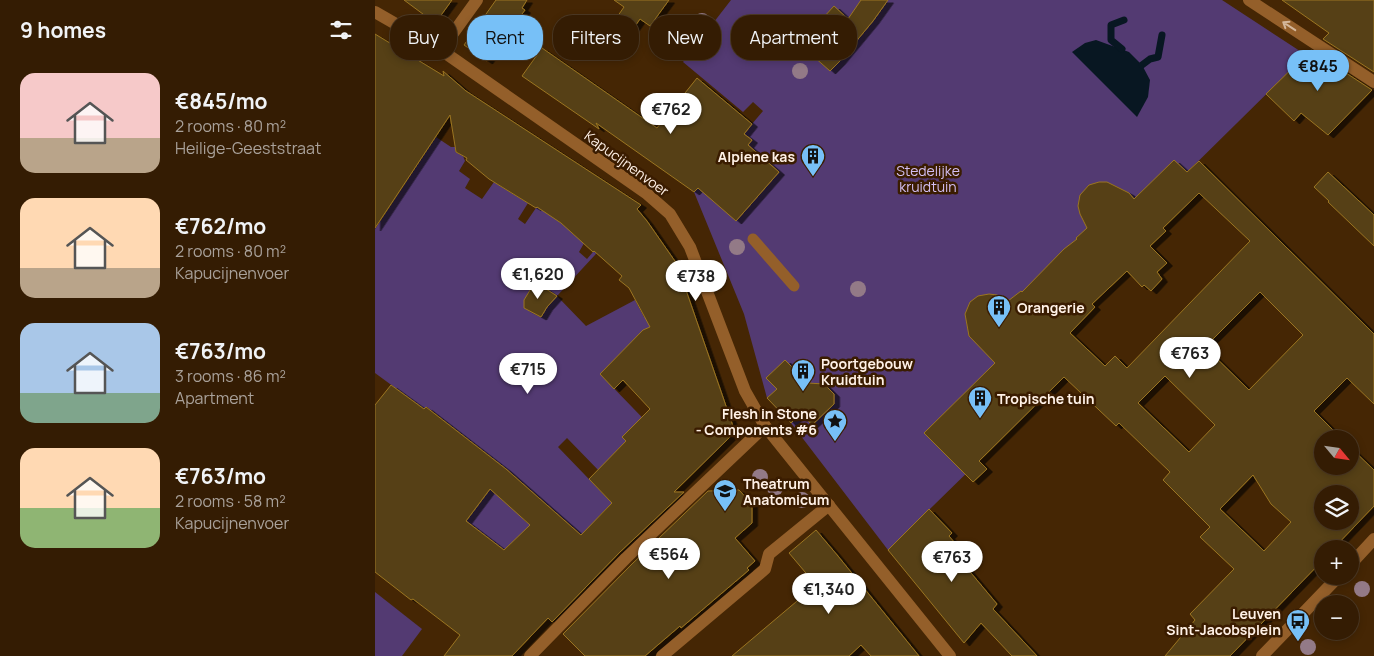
<!DOCTYPE html>
<meta charset="utf-8">
<style>
body{margin:0;font-family:Manrope,sans-serif;background:#3c250d;color:#f1f3f6;height:100vh;display:flex;flex-direction:column;font-size:19px;white-space:nowrap}
*{box-sizing:border-box;margin:0}
p{font-size:16px;color:#a9a19a}
.icon{flex:none;width:28px;height:28px;fill:none;stroke:currentColor;stroke-width:2;stroke-linecap:round;stroke-linejoin:round}
.map{position:relative;flex:1;overflow:hidden}
.details{display:flex;flex-direction:column;background:#341c03;width:375px}
.details>*{flex:none}
.hud{position:absolute;left:15px;top:15px;width:475px;height:45px;display:flex;gap:10px}
.needle{width:32px;rotate:119deg}
.controls{position:absolute;left:939px;top:430px;display:grid;gap:10px}
.controls a{display:grid;place-items:center;width:45px;height:45px;border-radius:50%;background:#341c03;box-shadow:0 2px 8px #0003,0 0 0 1px #4e3a25;font-size:25px}
.price{position:absolute;translate:-50% -42px;padding:0 11px;border-radius:18px;background:#fff;color:#222;font-size:16px;line-height:32px;filter:drop-shadow(0 1px 2px #0008)}
.price::after{content:'';position:absolute;left:50%;top:30px;width:15px;height:11px;margin-left:-8px;background:inherit;clip-path:polygon(0 0,100% 0,50% 100%)}
.price.active{background:#77c0f7;color:#111}
ul{padding:0;list-style:none}
li{display:flex;align-items:center;gap:15px;height:125px;padding:0 20px}
li span{display:grid;place-items:center;flex:none;width:140px;height:100px;border-radius:15px;color:#555}
li>.icon{margin-inline-start:auto}
span .icon{width:60px;height:60px;fill:#fffc;stroke-width:1}
li b{font-size:21px}
h2{display:flex;justify-content:space-between;align-items:center;height:60px;padding:0 20px;font-size:21px}
.chip{padding:0 18px;border-radius:20px;background:#341c03;box-shadow:0 2px 8px #0003,0 0 0 1px #4e3a25;font-size:18px;line-height:45px}
.chip.active{background:#77c0f7;color:#111}
main{display:flex;flex:1;min-height:0}
.map>svg:first-child{display:block}
.green{fill:#533a72}
.water{fill:#081722}
.lines{fill:none;stroke-linecap:round;stroke-linejoin:round}
.stream{stroke:#081722;stroke-width:7}
.building{fill:#564117;stroke:#9b7521;fill-rule:evenodd;filter:url(#shadow)}
.service{stroke:#945f2a;stroke-width:11}
.pedestrian{stroke:#945f2a;stroke-width:12}
.minor{stroke:#945f2a;stroke-width:12}
.tertiary{stroke:#945f2a;stroke-width:12}
.tree{fill:#937a87}
.oneway{stroke:#d4b79b}
.labels{text-anchor:middle;dominant-baseline:central;stroke-width:5;stroke-linejoin:round;paint-order:stroke}
.poi-label{font-size:14px;font-weight:bold;fill:#fff1e6;stroke:#3a1c00;text-anchor:start}
.street-label{font-size:14px;fill:#fff1e6;stroke:#3a1c00}
.park-label{font-size:14px;fill:#d3bff3;stroke:#3a1c00}
</style>
<main>
<section class="details">
<h2>9 homes<svg class="icon" aria-label="filters" viewBox="0 0 24 24"><path d="M4 7h16M4 17h16"/><circle cx="9" cy="7" r="2"/><circle cx="15" cy="17" r="2"/></svg></h2>
<ul>
<li><span style="background:linear-gradient(#f6c9c9 65%,#b9a48a 0)"><svg class="icon" aria-label="home" viewBox="0 0 24 24"><path d="M3 11l9-7 9 7M6 9v11h12V9"/></svg></span><div><b>€845/mo</b><p>2 rooms · 80 m²</p><p>Heilige-Geeststraat</p></div></li>
<li><span style="background:linear-gradient(#ffd9b3 70%,#b9a48a 0)"><svg class="icon" aria-label="home" viewBox="0 0 24 24"><path d="M3 11l9-7 9 7M6 9v11h12V9"/></svg></span><div><b>€762/mo</b><p>2 rooms · 80 m²</p><p>Kapucijnenvoer</p></div></li>
<li><span style="background:linear-gradient(#a9c7e8 70%,#7fa58c 0)"><svg class="icon" aria-label="home" viewBox="0 0 24 24"><path d="M3 11l9-7 9 7M6 9v11h12V9"/></svg></span><div><b>€763/mo</b><p>3 rooms · 86 m²</p><p>Apartment</p></div></li>
<li><span style="background:linear-gradient(#ffd9b3 60%,#8fb573 0)"><svg class="icon" aria-label="home" viewBox="0 0 24 24"><path d="M3 11l9-7 9 7M6 9v11h12V9"/></svg></span><div><b>€763/mo</b><p>2 rooms · 58 m²</p><p>Kapucijnenvoer</p></div></li>
</ul>
</section>
<div class="map">
<svg width="999" height="656" viewBox="0 0 999 656">
<defs>
<filter id="shadow"><feDropShadow dx="5.5" dy="3" stdDeviation="0" flood-color="#0009"/></filter>
</defs>
<rect width="100%" height="100%" fill="#452604"/>
<!-- green -->
<g class="green">
<polygon points="356,0 847,0 931,55 792,192 604,461 513,550 416,423 392,398 369,314 319,192 388,111 378,102 368,112 308,62"/>
<polygon points="61,137 76,147 80,147 81,152 88,156 90,161 84,171 95,179 90,188 107,199 119,182 153,203 143,219 150,224 163,205 195,203 183,221 197,231 196,232 199,235 203,231 212,238 204,252 212,259 229,239 232,242 182,296 211,326 260,300 269,317 277,313 282,323 270,330 277,379 250,349 225,374 290,441 251,441 242,450 264,472 227,474 192,438 183,447 237,503 225,515 209,537 131,469 52,407 50,409 45,406 0,373 0,229"/>
<polygon points="115,489 149,518 148,519 194,559 133,547 129,550 91,521"/>
<polygon points="0,592 47,629 27,656 0,656"/>
</g>
<!-- water -->
<polygon class="water" points="721,40 754,52 767,65 775,80 773,97 762,117 697,52 710,43"/>
<g class="lines">
<!-- stream -->
<g class="stream">
<polyline points="747,49 736,40 736,25 749,20"/>
<polyline points="767,65 775,59 783,57 787,35"/>
</g>
</g>
<!-- building -->
<g class="building">
<polygon points="29,0 77,0 64,18 56,20"/>
<polygon points="121,0 152,0 147,8 150,10 112,61 89,45"/>
<polygon points="239,0 294,0 275,26 265,19 249,42 233,30 249,7"/>
<polygon points="486,0 513,0 498,21 464,62 455,71 438,56 449,44 435,32 459,6 473,19"/>
<polygon points="907,0 999,0 999,72 948,39 954,33"/>
<path d="M0 34 69 76 68 71 91 91 266 205 262 209 272 221 302 264 360 432 299 492H309L245 552 177 622 173 618 137 656H69L85 635 38 599 36 600 0 572V405L16 385 49 409 51 407 131 469 206 535 237 503 214 479 251 441 247 437 275 409 248 380 239 389 225 374 268 330 275 327 254 288 244 280 247 276 219 251 218 252 186 223 162 207 161 208 114 179 91 160 92 158 81 152 75 115 0 228ZM115 489 155 525 129 550 91 521Z"/>
<polygon points="167,48 282,128 322,78 377,124 369,134 377,140 373,145 404,172 361,221 323,188 319,192 221,123 224,129 147,76"/>
<polygon points="936,50 997,90 953,135 926,113 919,121 891,94"/>
<path d="M799 160 812 172 824 161 999 334V404L972 378 939 411 967 439H948V466H975V447L999 470V506L958 549H948V560L855 656H790L820 620 815 614 859 569 825 537 835 527 788 480 795 472 744 423 741 426 689 377 604 461 612 469 598 482 549 433 620 363 594 336 590 314 595 302 603 296 614 294 622 295 633 301 646 291 647 292 689 249 702 239 701 238 712 228 705 214 703 206 705 195 714 185 724 182H732L754 193 759 199ZM824 193 875 241 752 368 740 356 730 366 695 333 720 307 717 304 752 271 767 287 769 285 776 291 787 279 782 272 792 263 775 246 791 231 788 228ZM885 292 928 335 874 390 830 347ZM790 376 840 425 814 452 763 403ZM878 475 896 504 916 522 889 551 845 509ZM948 494H975V521H948Z"/>
<polygon points="953,172 999,215 999,246 953,202 954,201 939,187"/>
<polygon points="160,282 182,296 172,307 166,317 149,308 149,300"/>
<polygon points="410,360 433,383 449,384 459,394 459,404 437,425 426,413 416,423 392,398 402,389 391,378"/>
<polygon points="364,490 377,504 377,523 360,538 380,561 372,568 374,570 306,628 305,626 270,656 210,656 188,634 257,564 333,491"/>
<polygon points="554,509 577,533 574,536 591,556 586,561 622,604 618,609 662,656 637,656 606,623 589,643 513,550"/>
<polygon points="441,530 463,556 544,656 496,656 486,645 474,656 357,656 441,585 414,553"/>
</g>
<g class="lines">
<!-- service -->
<polyline class="service" points="378,239 419,286"/>
<!-- pedestrian -->
<polyline class="pedestrian" points="287,656 390,569 394,554 454,505"/>
<!-- minor -->
<g class="minor">
<polyline points="874,0 999,82"/>
<polyline points="66,50 102,0"/>
<polyline points="155,656 251,558 390,426"/>
</g>
<!-- tertiary -->
<g class="tertiary">
<polyline points="0,12 66,50 271,193 295,214 315,247 370,391 390,426 575,656"/>
<polyline points="975,565 999,539"/>
<polyline points="887,656 964,576"/>
</g>
</g>
<!-- trees -->
<g class="tree">
<circle cx="327" cy="21" r="8"/>
<circle cx="307" cy="43" r="8"/>
<circle cx="425" cy="71" r="8"/>
<circle cx="362" cy="247" r="8"/>
<circle cx="483" cy="289" r="8"/>
<circle cx="385" cy="477" r="8"/>
<circle cx="400" cy="488" r="8"/>
<circle cx="427" cy="500" r="8"/>
<circle cx="987" cy="589" r="8"/>
<circle cx="933" cy="647" r="8"/>
</g>
<!-- one-way arrows -->
<defs><path id="oneway-shaft" d="M-6 0H5M1.5-3L5.5 0L1.5 3" fill="none" stroke-width="1.6" stroke-linecap="round" stroke-linejoin="round" transform="scale(1.25)"/></defs>
<use class="oneway" href="#oneway-shaft" transform="translate(914 26) rotate(-147)"/>
<!-- icons -->
<defs>
<g id="building-pin" transform="scale(1.25)"><path d="M0 17L-7.5 6A9.5 9.5 0 1 1 7.5 6Z" fill="#77c0f7" stroke="#3a1c00"/><path d="M-4-6H4V6H1V3H-1V6H-4ZM-2.5-4.3h1.7v1.8h-1.7ZM.8-4.3h1.7v1.8H.8ZM-2.5-1h1.7V.8h-1.7ZM.8-1h1.7V.8H.8Z" fill="#111"/></g>
<g id="sight-pin" transform="scale(1.25)"><path d="M0 17L-7.5 6A9.5 9.5 0 1 1 7.5 6Z" fill="#77c0f7" stroke="#3a1c00"/><path d="M0-6L1.8-2.2L6-1.7L2.9 1.2L3.7 5.4L0 3.3L-3.7 5.4L-2.9 1.2L-6-1.7L-1.8-2.2Z" fill="#111"/></g>
<g id="university-pin" transform="scale(1.25)"><path d="M0 17L-7.5 6A9.5 9.5 0 1 1 7.5 6Z" fill="#77c0f7" stroke="#3a1c00"/><path d="M0-5L7-2L0 1L-7-2ZM-4 1L0 2.5L4 1V4Q0 6-4 4Z" fill="#111"/></g>
<g id="bus-pin" transform="scale(1.25)"><path d="M0 17L-7.5 6A9.5 9.5 0 1 1 7.5 6Z" fill="#77c0f7" stroke="#3a1c00"/><path d="M-5-6H5V4H4V6H2V4H-2V6H-4V4H-5ZM-3.5-4V0h7V-4ZM-3.5 1.2v1.5H-2V1.2ZM2 1.2v1.5H3.5V1.2Z" fill="#111"/></g>
</defs>
<g fill-rule="evenodd">
<use href="#building-pin" x="438" y="156"/>
<use href="#building-pin" x="624" y="307"/>
<use href="#building-pin" x="428" y="371"/>
<use href="#building-pin" x="605" y="398"/>
<use href="#sight-pin" x="460" y="421"/>
<use href="#university-pin" x="350" y="491"/>
<use href="#bus-pin" x="923" y="621"/>
</g>
<g class="labels">
<!-- poi labels -->
<g class="poi-label">
<text x="420" y="156" text-anchor="end">Alpiene kas</text>
<text x="642" y="307">Orangerie</text>
<text x="446" y="363">Poortgebouw<tspan x="446" dy="16">Kruidtuin</tspan></text>
<text x="622" y="398">Tropische tuin</text>
<text x="442" y="413" text-anchor="end">Flesh in Stone<tspan x="442" dy="16">- Components #6</tspan></text>
<text x="368" y="483">Theatrum<tspan x="368" dy="16">Anatomicum</tspan></text>
<text x="906" y="613" text-anchor="end">Leuven<tspan x="906" dy="16">Sint-Jacobsplein</tspan></text>
</g>
<!-- street labels -->
<g class="street-label">
<text transform="translate(252 163) rotate(36)">Kapucijnenvoer</text>
</g>
<!-- park labels -->
<g class="park-label">
<text x="553" y="170">Stedelijke<tspan x="553" dy="16">kruidtuin</tspan></text>
</g>
</g>
</svg>
<div class="controls">
<a><svg class="needle" viewBox="-14 -14 28 28"><path d="M0-13l5 13h-10z" fill="#e53935"/><path d="M0 13l5-13h-10z" fill="#a9a19a"/></svg></a>
<a><svg class="icon" aria-label="layers" viewBox="0 0 24 24"><path d="M12 4l9 5-9 5-9-5zM3 14l9 5 9-5"/></svg></a>
<a>+</a>
<a>−</a>
</div>
<b class="price active" style="left:943px;top:92px">€845</b>
<b class="price" style="left:296px;top:135px">€762</b>
<b class="price" style="left:163px;top:300px">€1,620</b>
<b class="price" style="left:321px;top:302px">€738</b>
<b class="price" style="left:815px;top:379px">€763</b>
<b class="price" style="left:153px;top:395px">€715</b>
<b class="price" style="left:294px;top:580px">€564</b>
<b class="price" style="left:577px;top:583px">€763</b>
<b class="price" style="left:454px;top:615px">€1,340</b>
<div class="hud">
<a class="chip">Buy</a>
<a class="chip active">Rent</a>
<a class="chip">Filters</a>
<a class="chip">New</a>
<a class="chip">Apartment</a>
</div>
</div>
</main>
